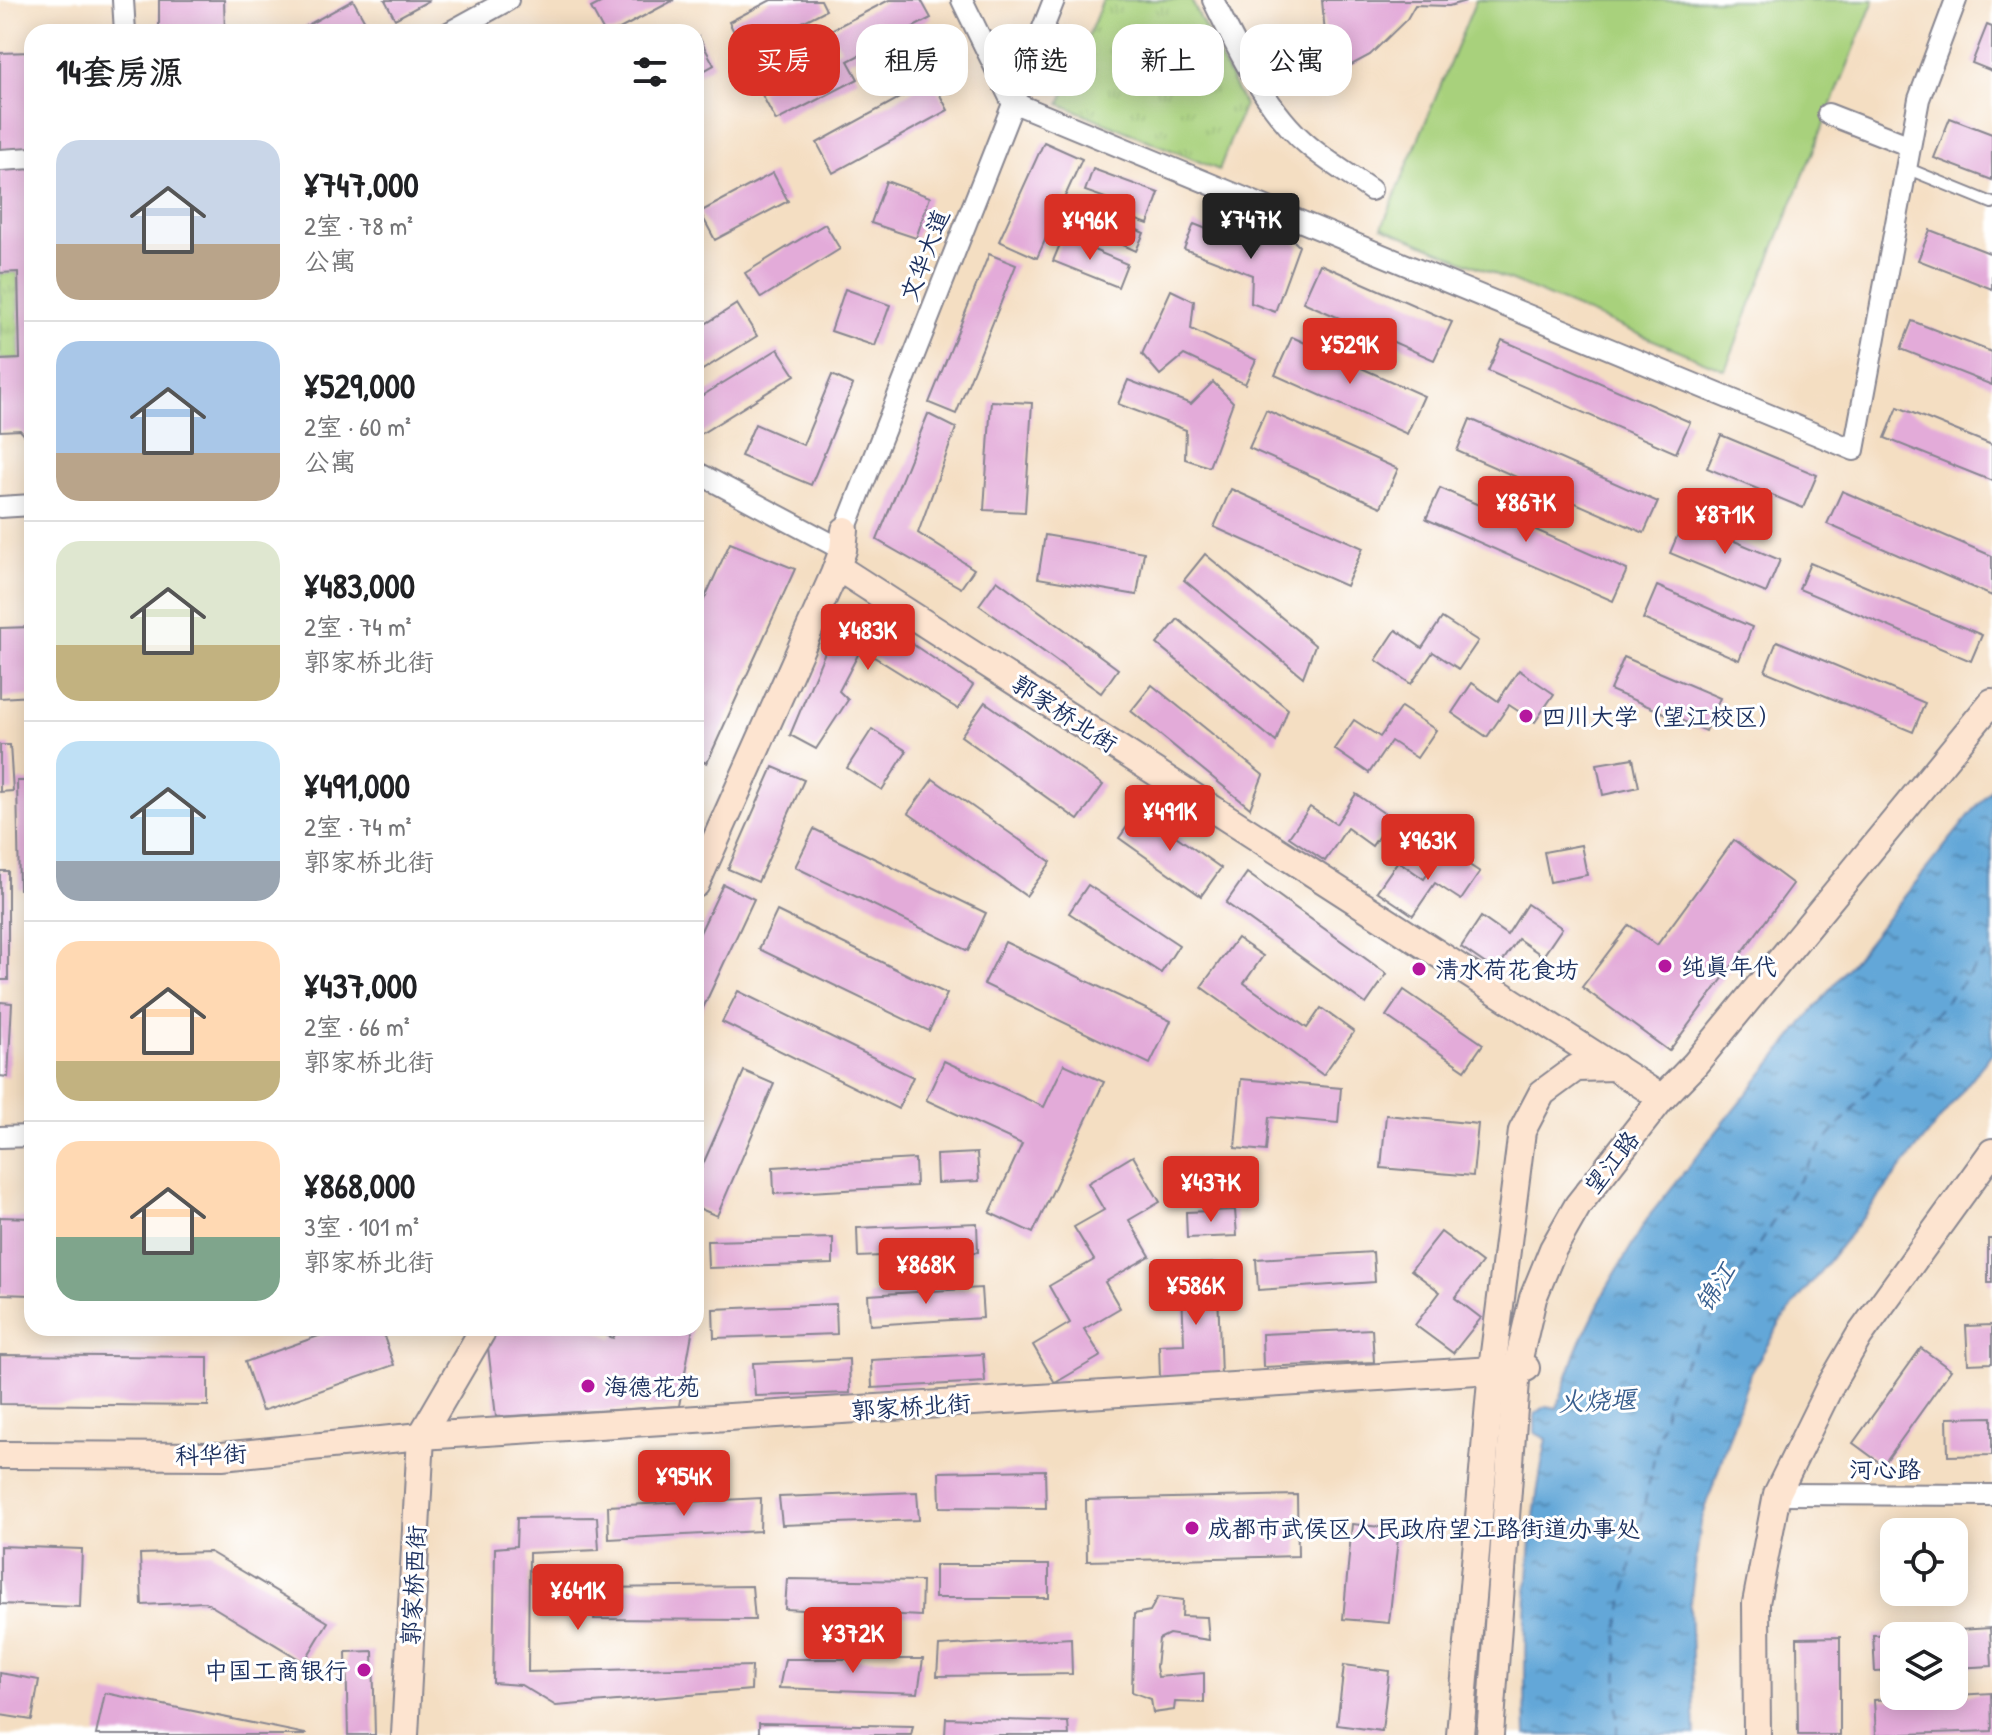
<!DOCTYPE html>
<html lang="zh">
<meta charset="utf-8">
<style>
body{margin:0;font-family:"Patrick Hand","LXGW WenKai TC",sans-serif;background:#f6f6f6;color:#202124;height:100vh;display:flex;flex-direction:column;font-size:30px;white-space:nowrap}
*{box-sizing:border-box;margin:0}
p{font-size:26px;color:#757577}
.icon{flex:none;width:44px;height:44px;fill:none;stroke:currentColor;stroke-width:2;stroke-linecap:round;stroke-linejoin:round}
.map{position:relative;flex:1;overflow:hidden}
.drawer{position:absolute;left:24px;top:24px;width:680px;height:1312px;display:flex;flex-direction:column;background:#fff;border-radius:24px;box-shadow:0 4px 20px #0003}
.drawer>*{flex:none}
.guide{position:absolute;left:728px;top:24px;width:760px;height:72px;display:flex;gap:16px}
.fabs{position:absolute;left:1880px;top:1518px;display:grid;gap:16px}
.fabs a{display:grid;place-items:center;width:88px;height:88px;border-radius:16px;background:#fff;box-shadow:0 4px 20px #0003;font-size:40px}
.price{position:absolute;translate:-50% -68px;padding:0 18px;border-radius:8px;background:#d93025;color:#fff;font-size:26px;line-height:52px;filter:drop-shadow(0 2px 4px #0008)}
.price::after{content:'';position:absolute;left:50%;top:48px;width:24px;height:18px;margin-left:-12px;background:inherit;clip-path:polygon(0 0,100% 0,50% 100%)}
.price.active{background:#222;color:#fff}
ul{padding:0;list-style:none}
li{display:flex;align-items:center;gap:24px;height:200px;padding:0 32px}
li+li{border-top:2px solid #e0e0e0}
li span{display:grid;place-items:center;flex:none;width:224px;height:160px;border-radius:24px;color:#555}
li>.icon{margin-inline-start:auto}
span .icon{width:96px;height:96px;fill:#fffc;stroke-width:1}
li b{font-size:34px}
h2{display:flex;justify-content:space-between;align-items:center;height:96px;padding:0 32px;font-size:34px}
.tag{padding:0 28px;border-radius:24px;background:#fff;box-shadow:0 4px 20px #0003;font-size:28px;line-height:72px}
.tag.active{background:#d93025;color:#fff}
.map>svg:first-child{display:block}
.grass{fill:url(#grass-tufts);stroke:#62806d;stroke-width:2}
.park{fill:#a8d17c;stroke:#62806d;stroke-width:2}
.water{fill:url(#water-ripples);stroke:#3f6b9b;stroke-width:2}
.lines{fill:none;stroke-linecap:round;stroke-linejoin:round}
.ferry{stroke:#385f8f;stroke-width:2;stroke-dasharray:10 8;stroke-linecap:butt}
.building{fill:#e3abd9}
.lane-casing{stroke:#888690;stroke-width:14}
.street-casing{stroke:#888690;stroke-width:24}
.secondary-casing{stroke:#888690;stroke-width:30}
.lane{stroke:#fff;stroke-width:10}
.street{stroke:#fff;stroke-width:20}
.secondary{stroke:#fde4d0;stroke-width:26}
.poi-dot{fill:#b5179e;stroke:#fff;stroke-width:3}
.labels{text-anchor:middle;dominant-baseline:central;stroke-width:6;stroke-linejoin:round;paint-order:stroke}
.street-label{font-size:24px;fill:#1b2f5e;stroke:#fff}
.poi-label{font-size:24px;fill:#1b2f5e;stroke:#fff;text-anchor:start}
.water-label{font-size:26px;font-style:italic;fill:#385f8f;stroke:#fff}
</style>
<div class="map">
<svg width="1992" height="1735" viewBox="0 0 1992 1735">
<defs>
<pattern id="grass-tufts" width="24" height="20" patternUnits="userSpaceOnUse" patternTransform="scale(2)"><rect width="24" height="20" fill="#a8d17c"/><path d="M3 7l-1-3M5 7V3M7 7l1-3M15 17l-1-3M17 17v-4M19 17l1-3" fill="none" stroke="#90b46e"/></pattern>
<pattern id="water-ripples" width="26" height="14" patternUnits="userSpaceOnUse" patternTransform="scale(2)"><rect width="26" height="14" fill="#63a7d8"/><path d="M2 4q2-2 4 0t4 0M15 11q2-2 4 0t4 0" fill="none" stroke="#5188b2"/></pattern>
</defs>
<rect width="100%" height="100%" fill="#fff"/>
<filter id="ink" filterUnits="userSpaceOnUse"><feTurbulence type="fractalNoise" baseFrequency=".0125" numOctaves="2"/><feDisplacementMap in="SourceGraphic" scale="16" xChannelSelector="R" yChannelSelector="G"/><feConvolveMatrix kernelMatrix="1 2 1 2 8 2 1 2 1" color-interpolation-filters="sRGB"/></filter>
<filter id="wash" filterUnits="userSpaceOnUse"><feTurbulence type="fractalNoise" baseFrequency=".006" numOctaves="4" result="noise"/><feDisplacementMap in="SourceGraphic" scale="32" xChannelSelector="R" yChannelSelector="G"/><feGaussianBlur stdDeviation="1.8" result="paint"/><feColorMatrix in="noise" values="0 0 0 0 0 0 0 0 0 0 0 0 0 0 0 0 0 1.4 0 .05"/><feComposite in="paint" operator="in"/></filter>
<g filter="url(#wash)">
<rect width="100%" height="100%" fill="#f4dec2"/>
<!-- grass -->
<g class="grass">
<polygon points="1103,0 1191,0 1244,105 1219,170 1060,104"/>
<polygon points="18,272 20,359 0,360 0,273"/>
</g>
<!-- park -->
<polygon class="park" points="1476,0 1874,0 1725,370 1382,227"/>
<!-- water -->
<path class="water" d="M1992 787V1053L1783 1319 1750 1374 1701 1522 1690 1604 1695 1735H1526C1523 1635 1526 1537 1547 1439L1535 1433V1414L1546 1406 1557 1408 1578 1347 1605 1291 1649 1216Z"/>
<g class="lines">
<!-- ferry -->
<polyline class="ferry" points="1617,1735 1618,1628 1669,1388 1819,1148 1992,948"/>
</g>
<g id="blocks">
<!-- building -->
<g class="building">
<polygon points="159,0 224,0 225,32 159,32"/>
<polygon points="353,0 371,32 295,32"/>
<polygon points="385,0 430,0 395,19"/>
<polygon points="606,0 674,0 614,32 604,32 591,8"/>
<polygon points="771,0 821,0 826,10 744,52 729,22"/>
<polygon points="889,0 921,0 931,18 848,61 858,79 776,121 760,91 841,49 831,30"/>
<polygon points="1322,0 1466,0 1466,1 1449,6 1415,5 1407,19 1370,55 1342,70 1325,34"/>
<polygon points="1987,25 1992,27 1992,71 1972,63"/>
<polygon points="699,37 714,65 696,75 696,39"/>
<polygon points="32,52 32,148 0,150 0,53"/>
<polygon points="932,80 948,110 833,173 817,143"/>
<polygon points="1950,118 1992,134 1992,180 1934,158"/>
<polygon points="1044,142 1082,159 1037,258 999,241"/>
<polygon points="32,165 32,444 20,430 0,431 0,360 20,359 18,272 0,273 0,167"/>
<polygon points="1093,169 1159,193 1148,224 1113,212 1117,202 1085,191"/>
<polygon points="773,173 788,201 715,240 700,212"/>
<polygon points="886,181 930,197 916,238 871,223"/>
<polygon points="1077,202 1144,233 1136,251 1069,220"/>
<polygon points="825,224 840,249 761,298 745,273"/>
<polygon points="1194,224 1257,249 1279,226 1299,246 1275,312 1251,303 1252,275 1184,249"/>
<polygon points="1930,230 1992,254 1992,289 1918,260"/>
<polygon points="1063,237 1127,264 1118,287 1053,261"/>
<polygon points="989,254 1016,265 956,414 929,403"/>
<polygon points="1320,264 1452,322 1434,360 1303,302"/>
<polygon points="845,289 890,305 875,346 831,331"/>
<polygon points="1171,290 1194,301 1191,329 1256,360 1245,384 1184,355 1160,375 1142,354"/>
<polygon points="737,304 757,336 696,374 696,330"/>
<polygon points="1912,321 1992,352 1992,385 1901,349"/>
<polygon points="1292,337 1424,396 1407,434 1275,375"/>
<polygon points="1502,340 1690,422 1676,453 1488,371"/>
<polygon points="778,349 795,375 696,437 696,392 700,397"/>
<polygon points="832,375 853,385 811,485 741,456 755,424 803,445"/>
<polygon points="1128,380 1191,404 1213,382 1233,402 1209,467 1185,459 1186,430 1118,404"/>
<polygon points="991,401 1032,403 1025,512 984,510"/>
<polygon points="1898,407 1992,445 1992,481 1885,438"/>
<polygon points="1266,410 1398,469 1381,507 1249,448"/>
<polygon points="928,414 956,428 918,533 974,569 961,588 877,540"/>
<polygon points="1470,419 1658,502 1644,533 1457,451"/>
<polygon points="1721,435 1817,475 1803,508 1707,468"/>
<polygon points="1440,488 1627,570 1613,601 1426,519"/>
<polygon points="1231,489 1363,548 1346,586 1214,527"/>
<polygon points="1842,491 1992,556 1992,596 1827,524"/>
<polygon points="1684,520 1780,560 1766,593 1670,553"/>
<polygon points="1045,535 1144,552 1137,595 1038,578"/>
<polygon points="730,543 795,569 707,763 696,759 696,617"/>
<polygon points="1205,554 1315,645 1303,677 1184,580"/>
<polygon points="1810,563 1982,635 1971,661 1799,589"/>
<polygon points="997,580 1118,669 1101,693 979,605"/>
<polygon points="1657,586 1752,627 1739,660 1643,619"/>
<polygon points="859,608 973,685 958,709 861,649 839,691 848,700 816,749 790,735 840,616"/>
<polygon points="1442,618 1478,641 1459,669 1433,652 1411,684 1376,660 1396,630 1422,648"/>
<polygon points="1178,619 1288,709 1276,742 1157,644"/>
<polygon points="32,627 32,696 0,698 0,628"/>
<polygon points="1777,641 1925,703 1913,732 1765,671"/>
<polygon points="1624,657 1720,698 1706,731 1610,690"/>
<polygon points="1519,670 1554,694 1535,722 1509,705 1487,737 1452,713 1472,683 1498,701"/>
<polygon points="1152,685 1263,775 1250,808 1131,711"/>
<polygon points="985,702 1103,785 1078,820 961,736"/>
<polygon points="1401,707 1436,730 1417,758 1391,741 1369,773 1334,749 1354,720 1380,737"/>
<polygon points="872,729 907,751 882,790 847,768"/>
<polygon points="0,745 10,745 13,791 0,792"/>
<polygon points="1633,758 1639,787 1603,795 1597,764"/>
<polygon points="773,767 804,780 758,882 728,869"/>
<polygon points="933,779 1051,862 1026,896 908,813"/>
<polygon points="17,781 32,781 32,889 19,889"/>
<polygon points="1356,794 1391,818 1372,846 1347,828 1325,861 1289,837 1310,807 1336,824"/>
<polygon points="1139,810 1221,868 1201,896 1119,838"/>
<polygon points="814,829 986,913 968,951 795,867"/>
<polygon points="1734,840 1793,884 1669,1051 1582,987 1629,925 1657,945"/>
<polygon points="1581,845 1587,875 1550,882 1544,852"/>
<polygon points="1445,849 1480,872 1461,900 1435,883 1413,915 1377,891 1398,861 1424,879"/>
<rect x="0" y="871" width="8" height="109"/>
<polygon points="1247,873 1387,974 1366,1004 1226,903"/>
<polygon points="723,884 754,899 696,1023 696,941"/>
<polygon points="1088,885 1179,945 1161,973 1069,913"/>
<polygon points="1527,904 1562,928 1543,956 1518,939 1496,971 1461,947 1481,917 1507,935"/>
<polygon points="777,911 947,994 929,1031 759,949"/>
<polygon points="1237,938 1263,956 1244,983 1307,1028 1321,1008 1354,1032 1323,1075 1201,987"/>
<polygon points="1005,942 1171,1021 1150,1064 984,984"/>
<polygon points="1404,990 1483,1044 1465,1070 1386,1016"/>
<polygon points="738,991 913,1077 898,1109 722,1022"/>
<polygon points="0,1002 12,1003 8,1077 0,1076"/>
<polygon points="944,1061 1044,1107 1064,1064 1104,1082 1033,1233 990,1213 1022,1144 926,1100"/>
<polygon points="744,1071 774,1084 717,1216 696,1207 696,1180"/>
<polygon points="1241,1079 1341,1088 1338,1123 1269,1117 1266,1151 1235,1148"/>
<polygon points="1386,1115 1478,1124 1473,1176 1381,1168"/>
<polygon points="977,1153 979,1181 937,1183 936,1155"/>
<polygon points="1133,1156 1160,1202 1129,1220 1150,1256 1105,1282 1120,1308 1084,1329 1101,1356 1055,1383 1033,1345 1070,1323 1049,1286 1094,1260 1074,1227 1104,1210 1088,1183"/>
<polygon points="915,1159 916,1186 774,1194 773,1167"/>
<polygon points="1235,1210 1237,1236 1187,1238 1186,1212"/>
<polygon points="0,1217 32,1218 32,1295 0,1294"/>
<polygon points="977,1223 978,1252 858,1257 857,1228"/>
<polygon points="1441,1232 1482,1263 1455,1298 1481,1318 1453,1353 1415,1325 1440,1292 1411,1270"/>
<polygon points="833,1238 833,1264 708,1268 707,1241"/>
<rect x="1988" y="1239" width="4" height="44"/>
<polygon points="1373,1252 1375,1282 1258,1290 1256,1259"/>
<polygon points="1217,1263 1221,1376 1160,1379 1159,1345 1184,1344 1181,1264"/>
<polygon points="981,1288 983,1318 870,1325 868,1295"/>
<polygon points="836,1304 837,1334 714,1338 713,1309"/>
<polygon points="1992,1325 1992,1363 1968,1364 1966,1326"/>
<polygon points="341,1328 381,1328 394,1365 262,1411 245,1362"/>
<polygon points="497,1328 589,1328 613,1338 619,1328 693,1328 679,1406 496,1417 487,1338"/>
<polygon points="1372,1329 1374,1362 1263,1367 1262,1334"/>
<polygon points="1921,1348 1951,1370 1883,1465 1853,1443"/>
<polygon points="983,1354 985,1382 872,1388 871,1360"/>
<polygon points="0,1355 208,1357 208,1406 0,1404"/>
<polygon points="849,1359 850,1393 755,1396 753,1363"/>
<polygon points="1992,1417 1992,1455 1948,1456 1947,1418"/>
<polygon points="1045,1470 1046,1508 940,1507 939,1472"/>
<polygon points="917,1492 919,1520 782,1525 779,1497"/>
<polygon points="1297,1495 1298,1556 1087,1561 1086,1500"/>
<polygon points="761,1498 760,1531 609,1539 608,1506"/>
<polygon points="597,1517 599,1550 529,1553 528,1672 752,1666 751,1690 556,1706 521,1685 493,1683 495,1548 516,1546 517,1518"/>
<polygon points="1352,1524 1399,1529 1389,1623 1343,1619"/>
<polygon points="0,1546 82,1549 80,1607 0,1604"/>
<polygon points="210,1552 328,1622 304,1662 205,1602 142,1605 140,1554"/>
<rect x="935" y="1565" width="114" height="33"/>
<polygon points="787,1579 922,1581 921,1616 785,1609"/>
<polygon points="752,1586 755,1620 594,1619 600,1588"/>
<polygon points="1158,1597 1183,1600 1182,1616 1207,1617 1209,1640 1169,1634 1159,1639 1156,1667 1158,1677 1204,1673 1204,1703 1175,1702 1174,1710 1153,1713 1151,1699 1132,1692 1134,1614 1150,1611"/>
<polygon points="1990,1628 1992,1666 1954,1668 1954,1636 1898,1636 1898,1634"/>
<polygon points="1894,1634 1894,1671 1875,1672 1873,1635"/>
<polygon points="1840,1637 1840,1735 1798,1735 1797,1638"/>
<polygon points="1071,1638 1072,1674 937,1676 939,1646"/>
<polygon points="373,1651 375,1735 348,1735 346,1652"/>
<polygon points="785,1659 923,1659 918,1693 779,1688"/>
<polygon points="1344,1665 1389,1671 1382,1731 1337,1725"/>
<polygon points="0,1673 39,1680 32,1720 0,1715"/>
<polygon points="105,1693 306,1734 305,1735 96,1735"/>
<polygon points="1991,1693 1992,1731 1876,1735 1874,1700"/>
<polygon points="946,1718 1068,1722 1069,1735 945,1735"/>
<polygon points="759,1723 913,1726 911,1735 759,1735"/>
</g>
</g>
</g>
<g filter="url(#ink)">
<use href="#blocks" fill-opacity="0" stroke="#888690" stroke-width="2"/>
<g class="lines">
<!-- lane casing -->
<g class="lane-casing">
<polyline id="lane" points="1906,168 1992,203"/>
</g>
<!-- street casing -->
<g class="street-casing">
<g id="street">
<polyline points="123,0 125,32"/>
<polyline points="962,0 1012,102 1854,450 1919,99 1956,0"/>
<path d="M1213 0C1237 48 1267 112 1309 146 1328 162 1350 175 1371 190"/>
<polyline points="450,32 508,0"/>
<polyline points="1828,114 1910,146"/>
<polyline points="0,160 32,158"/>
<polyline points="696,472 843,550"/>
<polyline points="0,507 32,505"/>
<polyline points="845,530 1054,0"/>
<polyline points="0,1137 32,1136"/>
<polyline points="1777,1494 1992,1495"/>
</g>
</g>
<!-- secondary casing -->
<g class="secondary-casing">
<g id="secondary">
<polyline points="837,567 1662,1098"/>
<polyline points="696,884 834,574 843,550 845,530"/>
<polyline points="0,1455 222,1456 421,1436 1526,1368"/>
<polyline points="405,1735 421,1436 484,1328"/>
<polyline points="1460,1735 1492,1369 1522,1131 1542,1093 1576,1068 1615,1067"/>
<polyline points="1490,1735 1517,1367 1533,1298 1553,1249 1578,1205 1662,1098 1695,1064 1992,702"/>
<polyline points="1757,1735 1756,1603 1777,1494 1831,1384 1859,1336 1992,1152"/>
</g>
</g>
<!-- lane -->
<use href="#lane" class="lane"/>
<!-- street -->
<use href="#street" class="street"/>
<!-- secondary -->
<use href="#secondary" class="secondary"/>
</g>
</g>
<!-- markers -->
<g class="poi-dot">
<circle cx="1526" cy="716" r="8"/>
<circle cx="1665" cy="966" r="8"/>
<circle cx="1419" cy="969" r="8"/>
<circle cx="588" cy="1386" r="8"/>
<circle cx="1192" cy="1528" r="8"/>
<circle cx="364" cy="1670" r="8"/>
</g>
<g class="labels">
<!-- street labels -->
<g class="street-label">
<text transform="translate(924 255) rotate(-69)">文华大道</text>
<text transform="translate(1065 713) rotate(33)">郭家桥北街</text>
<text transform="translate(1611 1162) rotate(-52)">望江路</text>
<text transform="translate(911 1406) rotate(-4)">郭家桥北街</text>
<text transform="translate(211 1454) rotate(-2)">科华街</text>
<text x="1885" y="1469">河心路</text>
<text transform="translate(413 1585) rotate(-87)">郭家桥西街</text>
</g>
<!-- poi labels -->
<g class="poi-label">
<text x="1542" y="716">四川大学（望江校区）</text>
<text x="1681" y="966">纯真年代</text>
<text x="1435" y="969">清水荷花食坊</text>
<text x="604" y="1386">海德花苑</text>
<text x="1208" y="1528">成都市武侯区人民政府望江路街道办事处</text>
<text x="348" y="1670" text-anchor="end">中国工商银行</text>
</g>
<!-- water labels -->
<g class="water-label">
<text transform="translate(1715 1287) rotate(-58)">锦江</text>
<text transform="translate(1597 1400) rotate(-2)">火烧堰</text>
</g>
</g>
</svg>
<div class="fabs">
<a><svg class="icon" aria-label="locate" viewBox="0 0 24 24"><circle cx="12" cy="12" r="6"/><path d="M12 2v4M12 18v4M2 12h4M18 12h4"/></svg></a>
<a><svg class="icon" aria-label="layers" viewBox="0 0 24 24"><path d="M12 4l9 5-9 5-9-5zM3 14l9 5 9-5"/></svg></a>
</div>
<b class="price active" style="left:1251px;top:261px">¥747K</b>
<b class="price" style="left:1090px;top:262px">¥496K</b>
<b class="price" style="left:1350px;top:386px">¥529K</b>
<b class="price" style="left:1526px;top:544px">¥867K</b>
<b class="price" style="left:1725px;top:556px">¥871K</b>
<b class="price" style="left:868px;top:672px">¥483K</b>
<b class="price" style="left:1170px;top:853px">¥491K</b>
<b class="price" style="left:1428px;top:882px">¥963K</b>
<b class="price" style="left:1211px;top:1224px">¥437K</b>
<b class="price" style="left:926px;top:1306px">¥868K</b>
<b class="price" style="left:1196px;top:1327px">¥586K</b>
<b class="price" style="left:684px;top:1518px">¥954K</b>
<b class="price" style="left:578px;top:1632px">¥641K</b>
<b class="price" style="left:853px;top:1675px">¥372K</b>
<div class="guide">
<a class="tag active">买房</a>
<a class="tag">租房</a>
<a class="tag">筛选</a>
<a class="tag">新上</a>
<a class="tag">公寓</a>
</div>
<section class="drawer">
<h2>14套房源<svg class="icon" aria-label="filters" viewBox="0 0 24 24"><path d="M4 7h16M4 17h16"/><circle cx="9" cy="7" r="2"/><circle cx="15" cy="17" r="2"/></svg></h2>
<ul>
<li><span style="background:linear-gradient(#c9d6e8 65%,#b9a48a 0)"><svg class="icon" aria-label="home" viewBox="0 0 24 24"><path d="M3 11l9-7 9 7M6 9v11h12V9"/></svg></span><div><b>¥747,000</b><p>2室 · 78 m²</p><p>公寓</p></div></li>
<li><span style="background:linear-gradient(#a9c7e8 70%,#b9a48a 0)"><svg class="icon" aria-label="home" viewBox="0 0 24 24"><path d="M3 11l9-7 9 7M6 9v11h12V9"/></svg></span><div><b>¥529,000</b><p>2室 · 60 m²</p><p>公寓</p></div></li>
<li><span style="background:linear-gradient(#dfe7d0 65%,#c2b280 0)"><svg class="icon" aria-label="home" viewBox="0 0 24 24"><path d="M3 11l9-7 9 7M6 9v11h12V9"/></svg></span><div><b>¥483,000</b><p>2室 · 74 m²</p><p>郭家桥北街</p></div></li>
<li><span style="background:linear-gradient(#bfe0f5 75%,#9aa5b1 0)"><svg class="icon" aria-label="home" viewBox="0 0 24 24"><path d="M3 11l9-7 9 7M6 9v11h12V9"/></svg></span><div><b>¥491,000</b><p>2室 · 74 m²</p><p>郭家桥北街</p></div></li>
<li><span style="background:linear-gradient(#ffd9b3 75%,#c2b280 0)"><svg class="icon" aria-label="home" viewBox="0 0 24 24"><path d="M3 11l9-7 9 7M6 9v11h12V9"/></svg></span><div><b>¥437,000</b><p>2室 · 66 m²</p><p>郭家桥北街</p></div></li>
<li><span style="background:linear-gradient(#ffd9b3 60%,#7fa58c 0)"><svg class="icon" aria-label="home" viewBox="0 0 24 24"><path d="M3 11l9-7 9 7M6 9v11h12V9"/></svg></span><div><b>¥868,000</b><p>3室 · 101 m²</p><p>郭家桥北街</p></div></li>
</ul>
</section>
</div>
